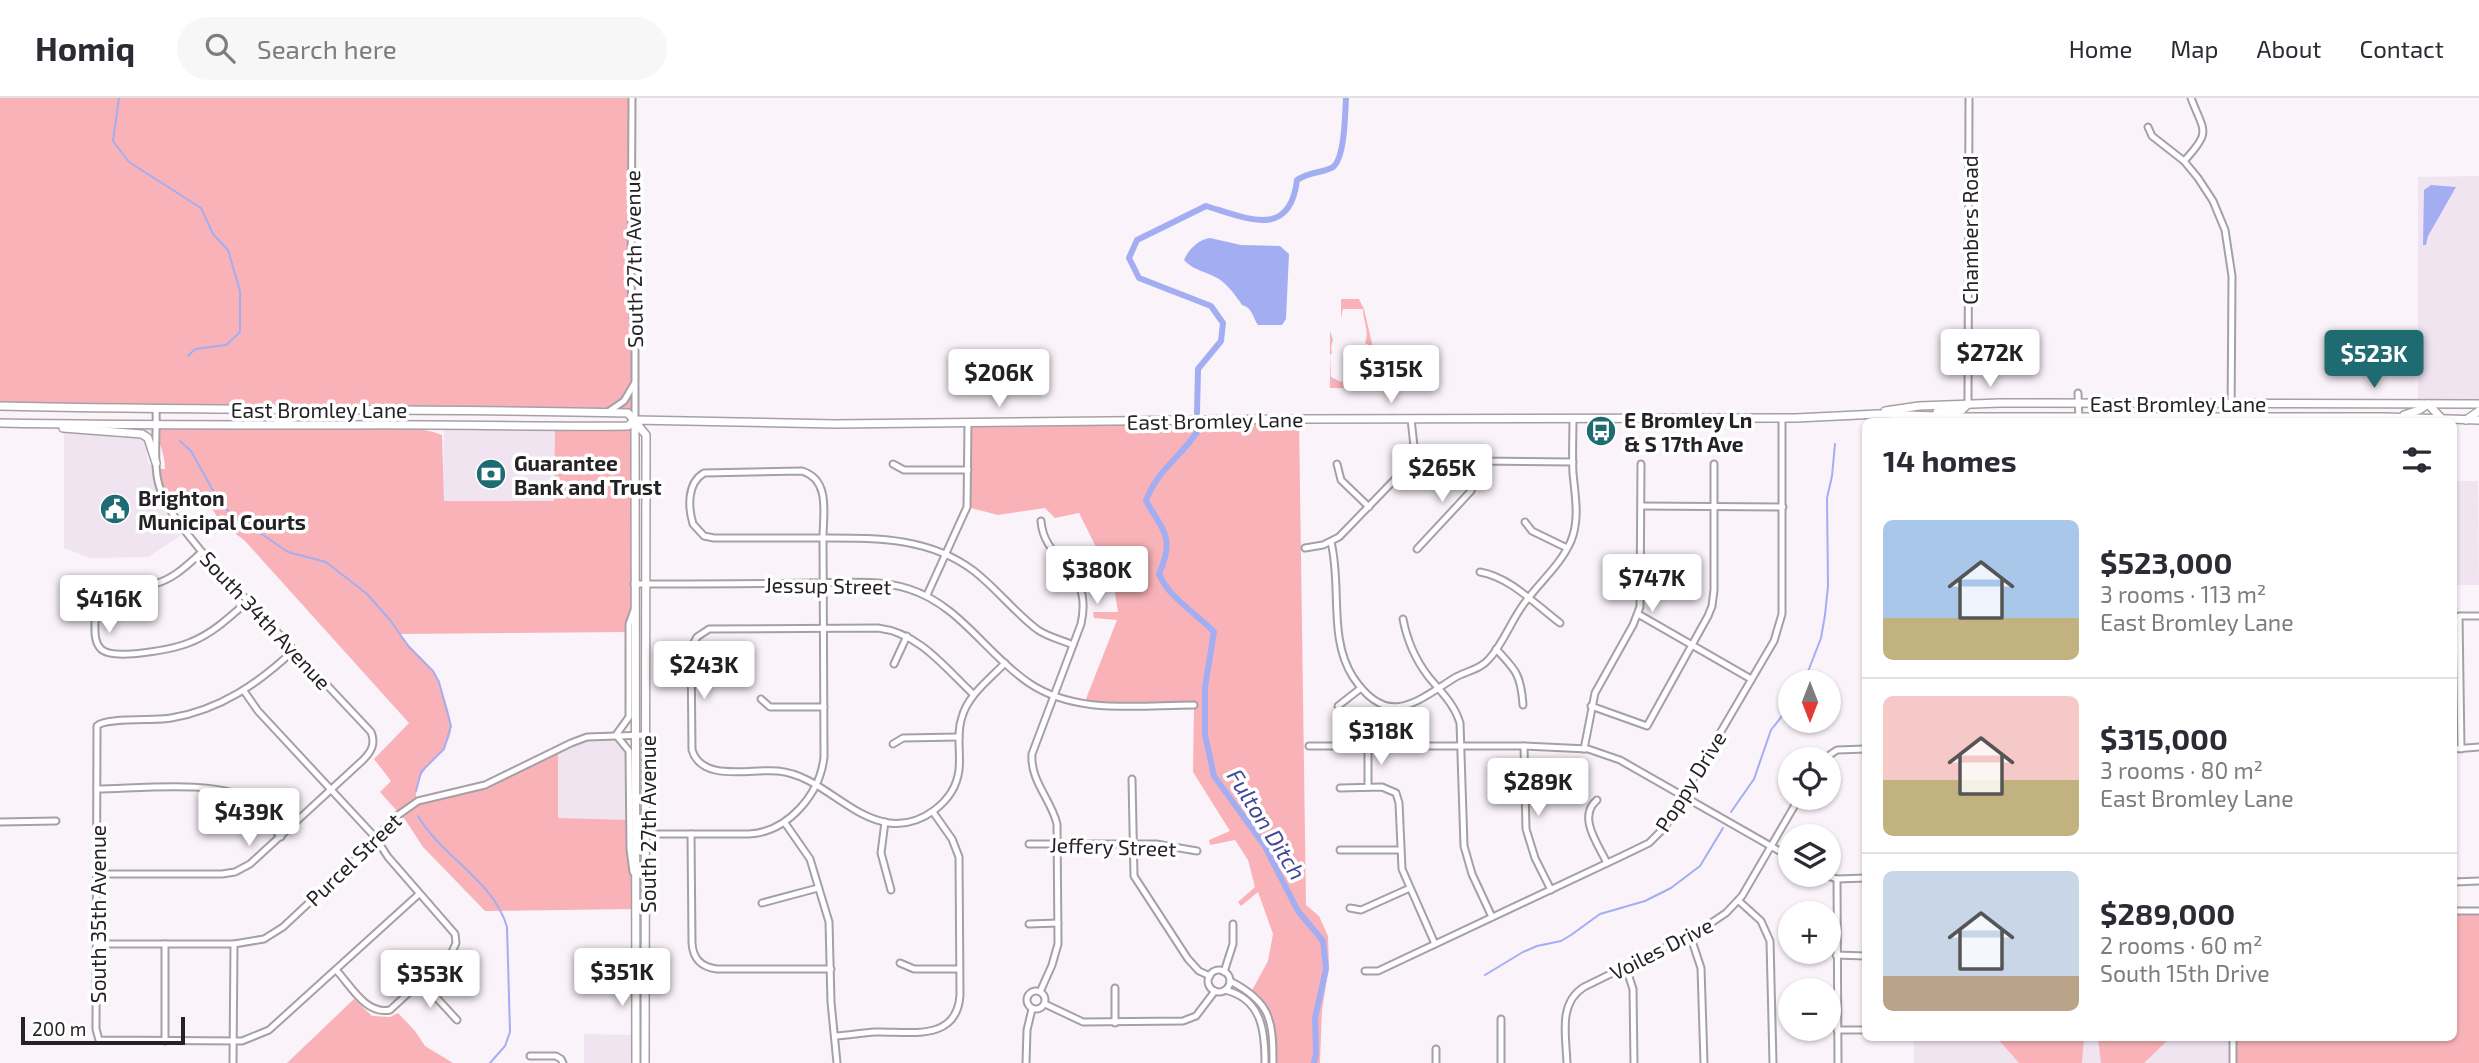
<!DOCTYPE html>
<meta charset="utf-8">
<style>
body{margin:0;font-family:"Exo 2",sans-serif;background:#f7f7f7;color:#2b2b33;height:100vh;display:flex;flex-direction:column;font-size:26px;white-space:nowrap}
*{box-sizing:border-box;margin:0}
p{font-size:23px;color:#7c7c81}
.icon{flex:none;width:38px;height:38px;fill:none;stroke:currentColor;stroke-width:2;stroke-linecap:round;stroke-linejoin:round}
.map{position:relative;flex:1;overflow:hidden}
.drawer{position:absolute;left:1862px;top:320px;width:595px;height:623px;display:flex;flex-direction:column;background:#fff;border-radius:10px;box-shadow:0 2px 5px #0004}
.drawer>*{flex:none}
.needle{width:46px;rotate:180deg}
.controls{position:absolute;left:1778px;top:572px;display:grid;gap:14px}
.controls a{display:grid;place-items:center;width:63px;height:63px;border-radius:50%;background:#fff;box-shadow:0 2px 5px #0004;font-size:35px}
.scale{position:absolute;left:21px;bottom:18px;width:164px;box-sizing:border-box;padding-left:7px;border:4px solid #252225;border-top:0;font-size:19px;line-height:24px;white-space:nowrap;color:#252225;-webkit-text-stroke:5px #fff;paint-order:stroke}
.price{position:absolute;translate:-50% -60px;padding:0 16px;border-radius:7px;background:#fff;color:#222;font-size:23px;line-height:46px;filter:drop-shadow(0 2px 4px #0008)}
.price::after{content:'';position:absolute;left:50%;top:42px;width:21px;height:16px;margin-left:-10px;background:inherit;clip-path:polygon(0 0,100% 0,50% 100%)}
.price.on{background:#1f6b72;color:#fff}
ul{padding:0;list-style:none}
li{display:flex;align-items:center;gap:21px;height:175px;padding:0 21px}
li+li{border-top:2px solid #e1e1e2}
li span{display:grid;place-items:center;flex:none;width:196px;height:140px;border-radius:10px;color:#555}
li>.icon{margin-inline-start:auto}
span .icon{width:84px;height:84px;fill:#fffc;stroke-width:1}
li b{font-size:30px}
h2{display:flex;justify-content:space-between;align-items:center;height:84px;padding:0 21px;font-size:30px}
header{display:flex;align-items:center;gap:42px;box-sizing:border-box;height:98px;padding:0 35px;background:#fff;border-bottom:2px solid #e1e1e2}
header strong{font-size:33px}
nav{display:flex;gap:38px;margin-inline-start:auto;font-size:24px}
.search{width:490px;height:63px;background:#f7f7f7;display:flex;align-items:center;gap:18px;box-sizing:border-box;padding:0 24px;border-radius:38px;color:#7c7c81;font-size:26px}
.map>svg:first-child{display:block}
.built{fill:#f0e4f0}
.green{fill:#f9b3b8}
.water{fill:#a3aef2}
.lines{fill:none;stroke-linecap:round;stroke-linejoin:round}
.stream{stroke:#a3aef2;stroke-width:2}
.canal{stroke:#a3aef2;stroke-width:6}
.minor-casing{stroke:#a6a0a6;stroke-width:9}
.major-casing{stroke:#a6a0a6;stroke-width:10}
.minor{stroke:#fff;stroke-width:5}
.major{stroke:#fff;stroke-width:7}
.labels{text-anchor:middle;dominant-baseline:central;stroke-width:7;stroke-linejoin:round;paint-order:stroke}
.street-label{font-size:21px;fill:#252225;stroke:#fff}
.poi-label{font-size:21px;font-weight:bold;fill:#252225;stroke:#fff;text-anchor:start}
.water-label{font-size:23px;font-style:italic;fill:#424898;stroke:#fff}
</style>
<header>
<strong>Homiq</strong>
<div class="search"><svg class="icon" aria-label="search" viewBox="0 0 24 24"><circle cx="10" cy="10" r="6"/><path d="M15 15l6 6"/></svg>Search here</div>
<nav><a>Home</a><a>Map</a><a>About</a><a>Contact</a></nav>
</header>
<div class="map">
<svg width="2479" height="965" viewBox="0 0 2479 965">
<rect width="100%" height="100%" fill="#faf3fa"/>
<!-- built -->
<g class="built">
<polygon points="2479,78 2479,306 2418,305 2418,79"/>
<polygon points="64,326 157,328 157,336 147,346 148,365 156,371 159,388 186,434 148,459 90,460 64,450"/>
<polygon points="444,327 555,328 554,403 443,403"/>
<polygon points="2454,383 2478,383 2479,487 2454,487"/>
<polygon points="616,638 629,653 630,722 558,721 558,651 577,642"/>
<polygon points="584,936 636,937 636,965 584,965"/>
<rect x="1914" y="940" width="319" height="25"/>
</g>
<!-- green -->
<g class="green">
<path d="M0 0H631L635 305 634 512 629 534 400 536C409 549 422 559 432 572 439 582 451 616 451 628 452 639 445 649 438 657 424 671 415 682 416 703L485 687 558 651V720L630 722 635 811 485 813 423 749 406 723 380 694 391 683 374 661 409 625 245 443 221 424 202 397 173 413 159 388 156 371H165C165 355 157 343 157 328L389 327C406 331 426 330 442 337L444 403H554L555 328H627L635 322 625 312 607 314C405 310 202 312 0 308Z"/>
<path d="M1341 201H1359L1364 211 1377 267 1394 291 1330 290V233L1333 242 1331 249 1332 255 1330 257 1331 279 1341 284 1370 282 1373 277 1370 262 1374 259 1372 249 1365 245C1370 233 1363 224 1363 211H1343L1341 220Z"/>
<polygon points="1299,321 1306,807 1319,818 1328,838 1329,868 1322,912 1320,965 1273,965 1271,923 1251,894 1268,863 1273,836 1258,794 1241,808 1238,804 1255,789 1248,762 1235,742 1210,747 1209,742 1230,733 1193,674 1194,607 1084,606 1117,522 1094,520 1093,514 1118,514 1113,483 1079,415 1055,420 1045,410 998,417 967,409 968,325"/>
<polygon points="2454,816 2479,816 2479,965 2233,965 2233,940 2454,940"/>
<polygon points="354,901 372,918 390,919 398,915 415,933 425,948 453,965 287,965"/>
<polygon points="1997,940 2084,940 2082,965 2019,965"/>
<polygon points="2098,940 2168,940 2168,942 2144,965 2101,965"/>
</g>
<!-- water -->
<g class="water">
<polygon points="2431,87 2456,89 2428,138 2426,147 2423,147 2424,92"/>
<path d="M1210 140 1241 147 1280 148 1289 156 1286 221 1282 227H1258C1253 220 1252 209 1242 207 1236 198 1229 188 1219 181 1208 174 1194 173 1184 162 1188 152 1199 141 1210 140Z"/>
</g>
<g class="lines">
<!-- stream -->
<g class="stream">
<polyline points="119,0 113,43 129,64 201,110 213,136 228,152 240,193 240,234 226,247 195,251 188,258"/>
<polyline points="180,343 191,353 220,405 241,425 260,435 288,454 326,464 367,496 390,522 409,549 433,573 439,584 451,628 444,651 421,674 416,693"/>
<polyline points="1804,584 1821,540 1825,517 1828,488 1827,400 1832,378 1835,346"/>
<polyline points="1731,714 1754,681 1771,632 1790,608"/>
<path d="M418 718C442 759 494 783 507 829L510 934 505 948 490 965"/>
<polyline points="1485,877 1523,854 1537,848 1561,843 1571,837 1600,816 1645,803 1671,790 1700,768 1723,730"/>
</g>
<!-- canal -->
<g class="canal">
<path d="M1197 315 1198 271 1221 243 1223 225 1211 208 1139 180 1129 160 1137 142 1206 108C1246 120 1290 142 1297 82 1310 73 1324 75 1333 69 1345 60 1345 15 1346 0"/>
<path d="M1197 334C1180 360 1157 372 1146 403 1164 434 1175 440 1159 476 1169 500 1196 515 1214 534L1205 589V637L1214 678 1264 747 1298 813 1323 843 1326 871 1315 920 1316 956 1314 965"/>
</g>
<!-- minor casing -->
<g class="minor-casing">
<g id="minor">
<polyline points="632,0 631,186 635,251 635,322"/>
<polyline points="2148,29 2152,38 2184,63 2198,80 2213,103 2225,132 2232,178 2231,324"/>
<path d="M2184 63C2212 33 2204 34 2191 0"/>
<polyline points="2078,295 2079,324"/>
<polyline points="1968,306 1969,0"/>
<polyline points="608,314 624,303 634,286"/>
<polyline points="1411,321 1416,366"/>
<polyline points="893,366 904,372 968,372"/>
<polyline points="1337,366 1341,382 1369,409"/>
<path d="M802 373C831 382 823 416 823 440H714L704 438 693 426C688 409 687 385 704 375Z"/>
<polyline points="1641,408 1783,409"/>
<polyline points="1525,424 1532,433 1567,450"/>
<path d="M1331 444C1342 488 1328 540 1353 579 1388 632 1417 603 1456 579 1467 573 1481 571 1489 561 1504 545 1512 520 1526 503 1541 483 1561 466 1571 443 1580 421 1575 398 1573 375 1572 357 1573 339 1573 321"/>
<polyline points="1305,450 1323,447 1339,439 1402,374 1416,366 1477,363 1573,364"/>
<polyline points="1417,451 1471,393 1476,377 1477,363"/>
<path d="M202 454C187 467 174 481 154 486 137 490 113 482 98 493 94 503 96 514 95 525 95 533 94 544 101 551 113 563 175 551 191 544 213 535 230 519 248 503"/>
<path d="M1480 474C1510 479 1536 507 1560 525"/>
<path d="M634 486C693 486 751 486 809 485 841 485 878 481 909 491 960 507 986 556 1029 585 1076 617 1139 607 1194 607"/>
<polyline points="927,497 967,409 968,325"/>
<polyline points="1638,516 1751,581"/>
<path d="M1403 521C1407 542 1415 561 1428 578 1440 593 1454 605 1460 625L1464 748 1472 776 1492 819"/>
<path d="M1496 551C1516 572 1521 577 1523 607"/>
<path d="M294 552C259 585 220 612 171 620 156 623 105 619 97 628L96 931 99 942 242 943 269 932 419 796"/>
<polyline points="894,566 907,538"/>
<path d="M244 593 258 613 375 739 388 759 455 836 456 845 451 856 390 912C366 917 351 888 337 873"/>
<path d="M974 597C945 570 920 535 878 530L709 531 697 539 691 550 692 652C702 685 752 670 778 673 820 677 848 719 889 725 921 729 955 704 959 672 961 654 956 636 962 619 968 597 990 581 1005 565"/>
<polyline points="761,601 770,609 824,609"/>
<polyline points="1338,608 1361,590"/>
<polyline points="1591,608 1647,628 1708,518 1712,508 1714,492 1714,366"/>
<polyline points="893,646 903,640 959,639"/>
<polyline points="1309,648 1524,648 1588,651 1620,662 1790,759"/>
<polyline points="1524,648 1526,731 1535,760 1551,792"/>
<polyline points="1584,651 1595,595 1633,527 1640,509 1641,366"/>
<polyline points="2454,651 2479,649"/>
<polyline points="2461,651 2459,518 2479,518"/>
<polyline points="1822,662 1837,652 1866,651"/>
<polyline points="1132,681 1134,778 1188,861 1199,873 1210,878"/>
<polyline points="1368,689 1368,649"/>
<polyline points="1340,690 1382,689 1396,695 1399,705 1402,771 1435,846"/>
<path d="M97 691C134 691 219 681 248 702 260 712 270 727 281 739"/>
<path d="M1597 702C1577 719 1598 746 1607 765"/>
<polyline points="0,724 56,723"/>
<polyline points="885,724 881,755 891,792"/>
<polyline points="785,725 810,761 829,824 831,904 837,965"/>
<path d="M634 736H749C788 734 820 696 824 659L823 440C877 440 929 439 974 473 997 491 1015 515 1038 532 1048 539 1062 542 1073 547"/>
<path d="M691 736 692 845C693 861 701 869 717 871H831"/>
<polyline points="1029,746 1156,746 1197,753"/>
<polyline points="1340,752 1399,752"/>
<polyline points="633,774 630,751 629,653 616,637 629,619 629,526 634,512"/>
<path d="M97 776H222L235 774 250 766 363 662C371 654 376 646 371 634L202 454C185 433 161 406 157 378 154 356 157 333 156 311"/>
<polyline points="1825,777 1837,781 1866,780"/>
<polyline points="1837,781 1838,965"/>
<polyline points="2454,784 2479,783"/>
<polyline points="1739,803 1761,823 1770,843 1773,965"/>
<polyline points="762,805 818,790"/>
<polyline points="1350,810 1361,812 1410,790"/>
<polyline points="2454,813 2479,813"/>
<polyline points="1029,826 1058,825"/>
<polyline points="1690,837 1701,870 1704,965"/>
<polyline points="97,846 234,846 264,841 283,829 358,759 394,720 418,703 485,687 571,645 587,639 647,637"/>
<polyline points="1836,857 1866,858"/>
<polyline points="900,865 914,871 959,871"/>
<polyline points="1625,867 1633,891 1634,965"/>
<circle cx="1219" cy="883" r="11"/>
<polyline points="1365,873 1378,873 1620,759 1649,745 1665,729 1774,543 1782,516 1782,320"/>
<polyline points="1224,874 1233,846 1233,826"/>
<path d="M1230 883C1271 904 1273 922 1273 965"/>
<polyline points="422,884 457,922"/>
<polyline points="1115,890 1115,925"/>
<path d="M1225 892C1262 901 1265 933 1265 965"/>
<circle cx="1036" cy="902" r="9"/>
<path d="M1040 894 1052 867 1058 846 1057 726C1051 701 1030 683 1032 656L1081 526C1094 468 1044 466 1041 423"/>
<polyline points="1045,906 1083,924 1183,923 1196,918 1215,893"/>
<polyline points="1837,932 1866,932"/>
<path d="M836 938C849 937 862 935 875 934 908 933 957 945 960 897L959 759 952 741 933 714"/>
<polyline points="2233,940 2233,965"/>
<polyline points="165,943 165,846"/>
<polyline points="530,958 556,958 561,961 563,965"/>
<polyline points="233,965 234,846"/>
<polyline points="1026,965 1027,932 1032,911"/>
<polyline points="1436,965 1436,951"/>
<polyline points="1501,965 1501,921"/>
<path d="M1567 965C1566 938 1558 905 1584 889L1702 831 1726 815 1742 798 1799 700"/>
</g>
</g>
<!-- major casing -->
<g class="major-casing">
<g id="major">
<path d="M0 308C209 313 419 310 628 315L646 337 645 965"/>
<polyline points="1885,313 1919,308 2000,305 2479,306"/>
<polyline points="1937,314 1962,312 1968,306"/>
<polyline points="2404,317 2419,312 2428,306 2441,320"/>
<polyline points="2466,322 2479,313"/>
<polyline points="635,323 636,965"/>
<polyline points="277,324 295,319 321,318 325,317 330,310"/>
<path d="M0 325C115 327 230 327 346 327 440 326 534 329 628 328L635 322 835 326 1299 321 1796 320 1878 316 1967 319H2385L2479 322"/>
<polyline points="63,330 142,336 148,340 156,365"/>
</g>
</g>
<!-- minor -->
<use href="#minor" class="minor"/>
<!-- major -->
<use href="#major" class="major"/>
</g>
<!-- icons -->
<defs>
<g id="bus-disc" transform="scale(1.575)"><circle r="9.5" fill="#1f6b72" stroke="#fff"/><path d="M-5-6H5V4H4V6H2V4H-2V6H-4V4H-5ZM-3.5-4V0h7V-4ZM-3.5 1.2v1.5H-2V1.2ZM2 1.2v1.5H3.5V1.2Z" fill="#fff"/></g>
<g id="bank-disc" transform="scale(1.575)"><circle r="9.5" fill="#1f6b72" stroke="#fff"/><path d="M-6-4H6V4H-6ZM0-2.3a2.3 2.3 0 1 0 0 4.6a2.3 2.3 0 1 0 0-4.6Z" fill="#fff"/></g>
<g id="civic-disc" transform="scale(1.575)"><circle r="9.5" fill="#1f6b72" stroke="#fff"/><path d="M-.6-6.5H3V-4.5H.6V-3L4-1V1h2V6H-6V1h2V-1L-.6-3ZM-1.2 2.5V6h2.4V2.5Z" fill="#fff"/></g>
</defs>
<g fill-rule="evenodd">
<use href="#bus-disc" x="1601" y="333"/>
<use href="#bank-disc" x="491" y="376"/>
<use href="#civic-disc" x="115" y="411"/>
</g>
<g class="labels">
<!-- street labels -->
<g class="street-label">
<text transform="translate(1969 132) rotate(-90)">Chambers Road</text>
<text transform="translate(633 161) rotate(-91)">South 27th Avenue</text>
<text x="2178" y="305">East Bromley Lane</text>
<text x="319" y="311">East Bromley Lane</text>
<text transform="translate(1215 322) rotate(-1)">East Bromley Lane</text>
<text transform="translate(828 487) rotate(1)">Jessup Street</text>
<text transform="translate(266 522) rotate(47)">South 34th Avenue</text>
<text transform="translate(1690 683) rotate(-58)">Poppy Drive</text>
<text transform="translate(647 726) rotate(-90)">South 27th Avenue</text>
<text transform="translate(1113 748) rotate(2)">Jeffery Street</text>
<text transform="translate(353 761) rotate(-44)">Purcel Street</text>
<text transform="translate(97 816) rotate(-90)">South 35th Avenue</text>
<text transform="translate(1661 850) rotate(-27)">Voiles Drive</text>
</g>
<!-- poi labels -->
<g class="poi-label">
<text x="1624" y="321">E Bromley Ln<tspan x="1624" dy="24">&amp; S 17th Ave</tspan></text>
<text x="514" y="364">Guarantee<tspan x="514" dy="24">Bank and Trust</tspan></text>
<text x="138" y="399">Brighton<tspan x="138" dy="24">Municipal Courts</tspan></text>
</g>
<!-- water labels -->
<g class="water-label">
<text transform="translate(1267 726) rotate(58)">Fulton Ditch</text>
</g>
</g>
</svg>
<div class="controls">
<a><svg class="needle" viewBox="-14 -14 28 28"><path d="M0-13l5 13h-10z" fill="#e53935"/><path d="M0 13l5-13h-10z" fill="#7c7c81"/></svg></a>
<a><svg class="icon" aria-label="locate" viewBox="0 0 24 24"><circle cx="12" cy="12" r="6"/><path d="M12 2v4M12 18v4M2 12h4M18 12h4"/></svg></a>
<a><svg class="icon" aria-label="layers" viewBox="0 0 24 24"><path d="M12 4l9 5-9 5-9-5zM3 14l9 5 9-5"/></svg></a>
<a>+</a>
<a>−</a>
</div>
<div class="scale">200 m</div>
<b class="price" style="left:1990px;top:291px">$272K</b>
<b class="price on" style="left:2374px;top:292px">$523K</b>
<b class="price" style="left:1391px;top:307px">$315K</b>
<b class="price" style="left:999px;top:311px">$206K</b>
<b class="price" style="left:1442px;top:406px">$265K</b>
<b class="price" style="left:1097px;top:508px">$380K</b>
<b class="price" style="left:1652px;top:516px">$747K</b>
<b class="price" style="left:109px;top:537px">$416K</b>
<b class="price" style="left:704px;top:603px">$243K</b>
<b class="price" style="left:1381px;top:669px">$318K</b>
<b class="price" style="left:1538px;top:720px">$289K</b>
<b class="price" style="left:249px;top:750px">$439K</b>
<b class="price" style="left:622px;top:910px">$351K</b>
<b class="price" style="left:430px;top:912px">$353K</b>
<section class="drawer">
<h2>14 homes<svg class="icon" aria-label="filters" viewBox="0 0 24 24"><path d="M4 7h16M4 17h16"/><circle cx="9" cy="7" r="2"/><circle cx="15" cy="17" r="2"/></svg></h2>
<ul>
<li><span style="background:linear-gradient(#a9c7e8 70%,#c2b280 0)"><svg class="icon" aria-label="home" viewBox="0 0 24 24"><path d="M3 11l9-7 9 7M6 9v11h12V9"/></svg></span><div><b>$523,000</b><p>3 rooms · 113 m²</p><p>East Bromley Lane</p></div></li>
<li><span style="background:linear-gradient(#f6c9c9 60%,#c2b280 0)"><svg class="icon" aria-label="home" viewBox="0 0 24 24"><path d="M3 11l9-7 9 7M6 9v11h12V9"/></svg></span><div><b>$315,000</b><p>3 rooms · 80 m²</p><p>East Bromley Lane</p></div></li>
<li><span style="background:linear-gradient(#c9d6e8 75%,#b9a48a 0)"><svg class="icon" aria-label="home" viewBox="0 0 24 24"><path d="M3 11l9-7 9 7M6 9v11h12V9"/></svg></span><div><b>$289,000</b><p>2 rooms · 60 m²</p><p>South 15th Drive</p></div></li>
</ul>
</section>
</div>
